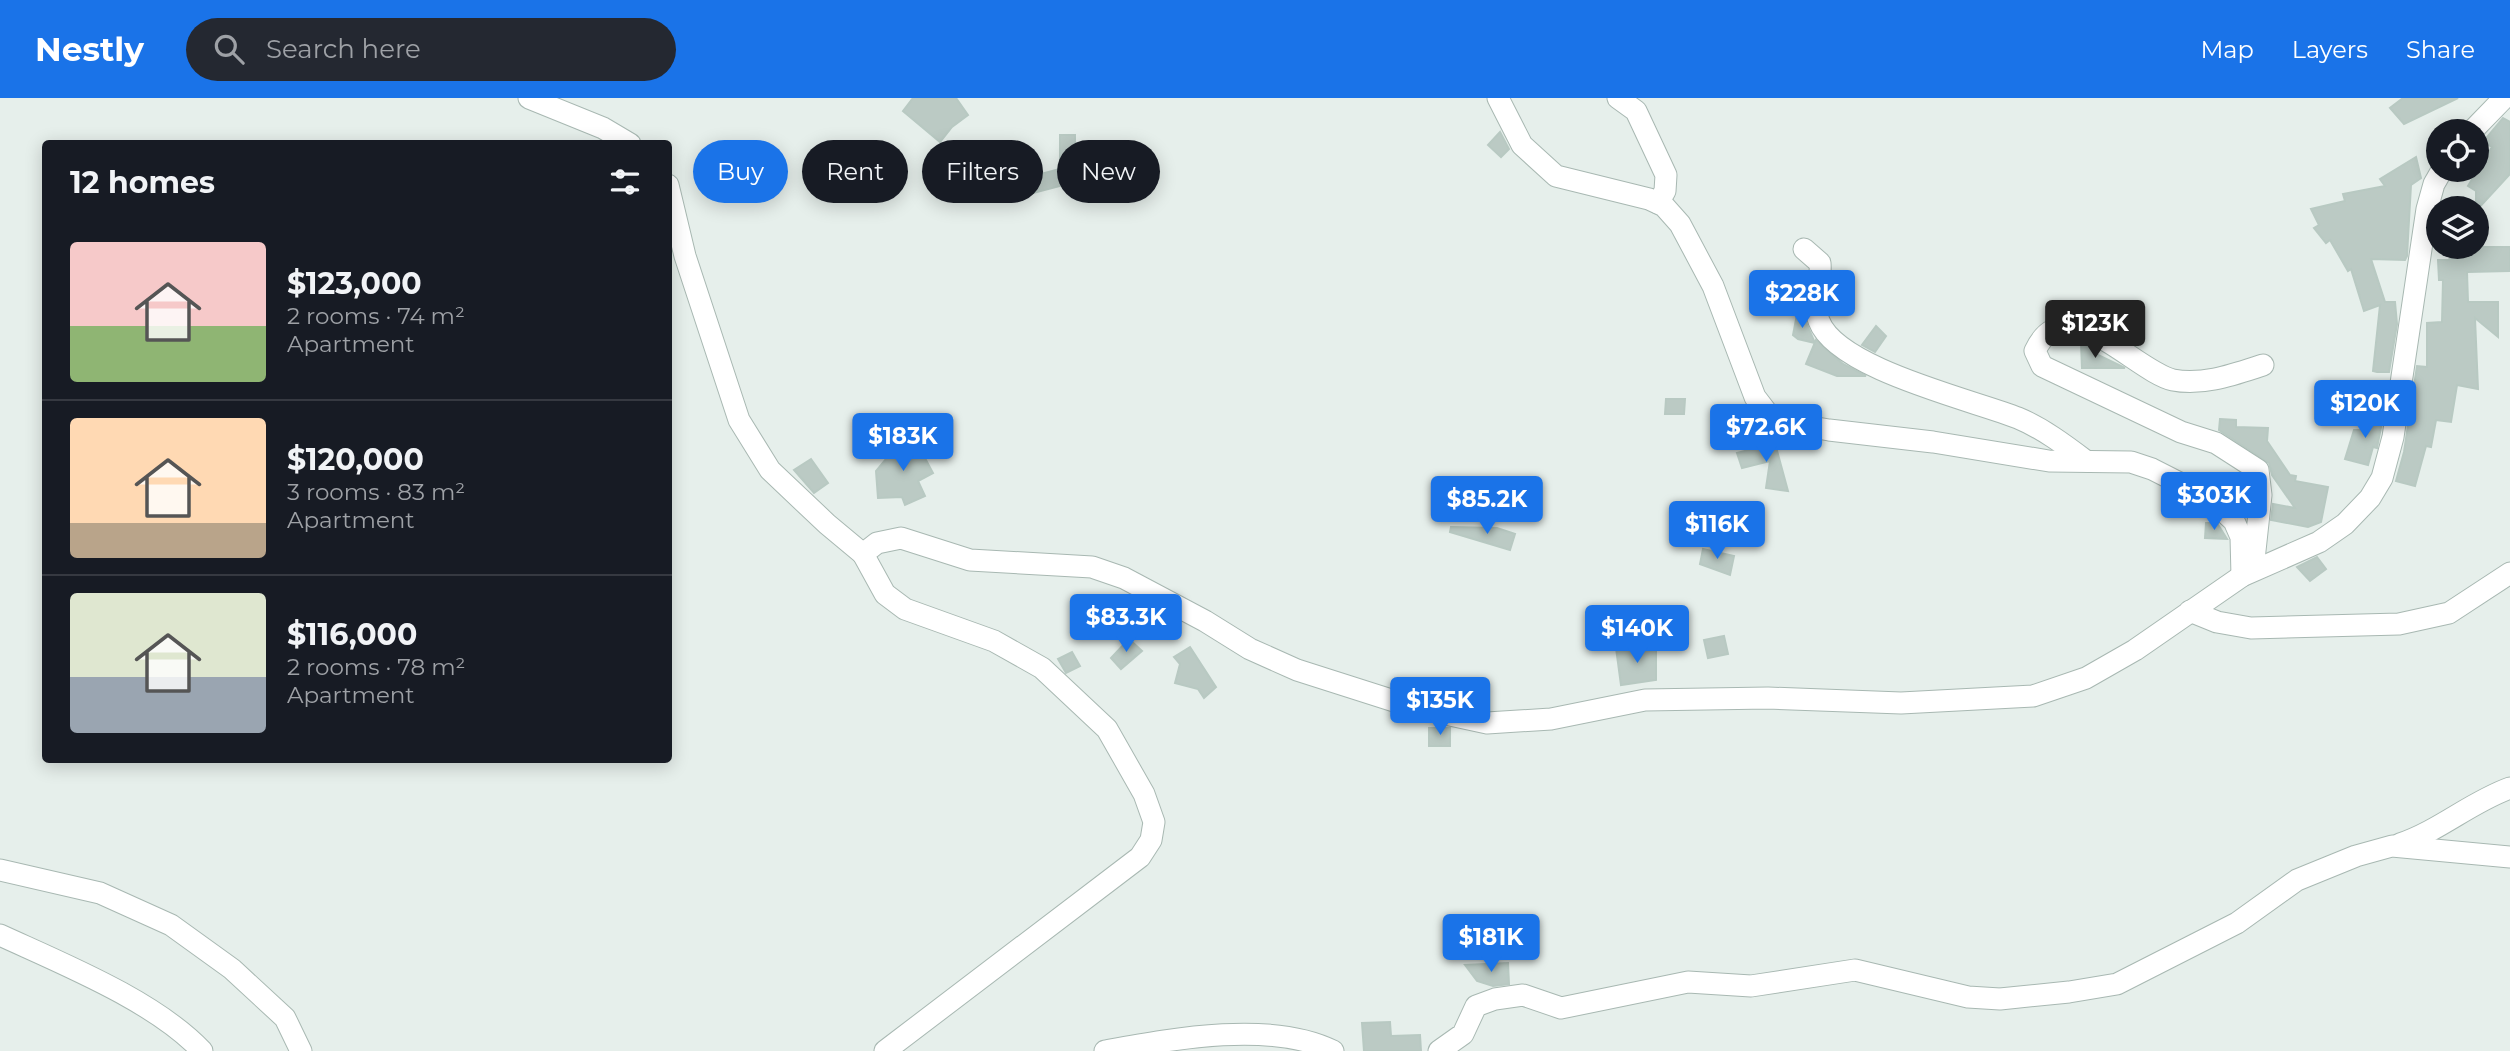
<!DOCTYPE html>
<meta charset="utf-8">
<style>
body{margin:0;font-family:Montserrat,sans-serif;background:#242831;color:#f1f3f6;height:100vh;display:flex;flex-direction:column;font-size:26px;white-space:nowrap}
*{box-sizing:border-box;margin:0}
p{font-size:23px;color:#9ea1a6}
.icon{flex:none;width:38px;height:38px;fill:none;stroke:currentColor;stroke-width:2;stroke-linecap:round;stroke-linejoin:round}
.map{position:relative;flex:1;overflow:hidden}
.panel{position:absolute;left:42px;top:42px;width:630px;height:623px;display:flex;flex-direction:column;background:#171b24;border-radius:7px;box-shadow:0 4px 18px #0003}
.panel>*{flex:none}
.guide{position:absolute;left:693px;top:42px;width:665px;height:63px;display:flex;gap:14px}
.controls{position:absolute;left:2426px;top:21px;display:grid;gap:14px}
.controls a{display:grid;place-items:center;width:63px;height:63px;border-radius:50%;background:#171b24;box-shadow:0 4px 18px #0003;font-size:35px}
.price{position:absolute;translate:-50% -60px;padding:0 16px;border-radius:7px;background:#1a73e8;color:#fff;font-size:23px;line-height:46px;filter:drop-shadow(0 2px 4px #0008)}
.price::after{content:'';position:absolute;left:50%;top:42px;width:21px;height:16px;margin-left:-10px;background:inherit;clip-path:polygon(0 0,100% 0,50% 100%)}
.price.selected{background:#222;color:#fff}
ul{padding:0;list-style:none}
li{display:flex;align-items:center;gap:21px;height:175px;padding:0 28px}
li+li{border-top:2px solid #363941}
li span{display:grid;place-items:center;flex:none;width:196px;height:140px;border-radius:7px;color:#555}
li>.icon{margin-inline-start:auto}
span .icon{width:84px;height:84px;fill:#fffc;stroke-width:1}
li b{font-size:30px}
h2{display:flex;justify-content:space-between;align-items:center;height:84px;padding:0 28px;font-size:30px}
.tag{padding:0 24px;border-radius:32px;background:#171b24;box-shadow:0 4px 18px #0003;font-size:24px;line-height:63px}
.tag.selected{background:#1a73e8;color:#fff}
header{display:flex;align-items:center;gap:42px;box-sizing:border-box;height:98px;padding:0 35px;background:#1a73e8;color:#fff}
header strong{font-size:33px}
nav{display:flex;gap:38px;margin-inline-start:auto;font-size:24px}
.search{width:490px;height:63px;background:#242831;display:flex;align-items:center;gap:18px;box-sizing:border-box;padding:0 24px;border-radius:38px;color:#9ea1a6;font-size:26px}
.map>svg:first-child{display:block}
.building{fill:#bbcac4;stroke:#b8c9c2;stroke-width:2}
.lines{fill:none;stroke-linecap:round;stroke-linejoin:round}
.minor-casing{stroke:#a8b8b2;stroke-width:23}
.minor{stroke:#fff;stroke-width:21}
</style>
<header>
<strong>Nestly</strong>
<div class="search"><svg class="icon" aria-label="search" viewBox="0 0 24 24"><circle cx="10" cy="10" r="6"/><path d="M15 15l6 6"/></svg>Search here</div>
<nav><a>Map</a><a>Layers</a><a>Share</a></nav>
</header>
<div class="map">
<svg width="2510" height="953" viewBox="0 0 2510 953">
<rect width="100%" height="100%" fill="#e6efeb"/>
<!-- building -->
<g class="building">
<polygon points="913,0 956,0 968,17 952,29 940,44 903,13"/>
<polygon points="2403,0 2458,0 2404,26 2390,10"/>
<polygon points="2503,20 2510,24 2510,76 2476,113 2476,93 2468,88 2492,49 2483,44"/>
<polygon points="1500,34 1509,51 1501,59 1488,47"/>
<polygon points="1060,37 1075,37 1075,84 1033,95 1029,79 1060,71"/>
<polygon points="1133,57 1135,77 1118,79 1116,59"/>
<polygon points="2416,59 2421,80 2411,87 2407,158 2405,162 2371,161 2385,204 2395,204 2397,226 2389,274 2377,274 2373,273 2380,207 2364,213 2351,171 2348,173 2330,142 2326,145 2314,130 2319,127 2311,111 2345,103 2343,96 2385,88 2380,81"/>
<polygon points="2454,149 2510,149 2510,173 2467,174 2468,204 2498,204 2498,239 2475,220 2478,291 2457,287 2451,324 2436,322 2431,349 2426,348 2415,388 2396,383 2404,354 2417,268 2427,269 2427,225 2442,224 2443,182 2439,182 2438,162 2449,162"/>
<polygon points="1797,216 1805,222 1815,245 1798,241 1793,237"/>
<polygon points="1876,228 1886,238 1875,254 1862,247"/>
<polygon points="1816,242 1843,266 1866,278 1837,278 1806,266"/>
<polygon points="2081,245 2096,252 2096,256 2125,270 2082,270"/>
<polygon points="1666,301 1685,301 1684,316 1665,316"/>
<polygon points="2365,316 2383,319 2377,350 2373,349 2368,367 2345,361 2354,332 2362,332"/>
<polygon points="2220,321 2236,322 2236,329 2268,330 2267,343 2290,377 2296,378 2295,383 2328,389 2321,424 2308,429 2271,422 2273,406 2295,410 2272,377 2269,365 2219,332"/>
<polygon points="905,338 920,351 933,375 918,383 925,398 905,407 902,399 878,400 876,373"/>
<polygon points="1773,338 1788,393 1766,390 1770,363 1742,370 1737,355 1772,346"/>
<polygon points="811,361 828,385 814,395 794,372"/>
<polygon points="2206,425 2217,425 2227,441 2205,440"/>
<polygon points="1451,429 1497,430 1515,436 1510,452 1450,434"/>
<polygon points="1703,451 1734,458 1730,477 1700,466"/>
<polygon points="2317,459 2326,471 2310,483 2297,469"/>
<polygon points="1724,538 1728,556 1708,560 1704,542"/>
<polygon points="1129,541 1142,553 1121,571 1111,560"/>
<polygon points="1190,549 1216,589 1204,600 1198,591 1175,585 1180,566 1174,559"/>
<polygon points="1656,549 1656,582 1621,587 1616,550"/>
<polygon points="1072,554 1080,568 1066,575 1058,561"/>
<rect x="1429" y="630" width="21" height="18"/>
<polygon points="1508,865 1509,886 1493,888 1477,883 1465,867"/>
<polygon points="1390,924 1391,938 1420,937 1421,953 1364,953 1362,925"/>
</g>
<g class="lines">
<!-- minor casing -->
<g class="minor-casing">
<g id="minor">
<polyline points="529,0 603,30 630,46"/>
<polyline points="1498,0 1522,47 1556,78 1649,101 1664,108 1680,126 1713,188 1755,299 1768,316 1788,325 1829,332 1933,344 2049,363 2131,364 2152,371 2209,400 2234,423 2241,439 2242,478"/>
<polyline points="1618,0 1636,13 1666,77 1665,93 1658,105"/>
<polyline points="2472,33 2504,0"/>
<polyline points="668,87 685,158 739,322 770,372 827,426 863,456"/>
<path d="M1804 151 1820 165C1822 184 1812 205 1819 223 1837 271 1973 302 2018 320 2042 330 2065 347 2086 363"/>
<path d="M2253 471 2261 397 2258 372 2216 345 2181 334 2042 268 2035 253C2065 188 2136 274 2173 282 2203 288 2235 276 2263 267"/>
<polyline points="2190,513 2217,524 2251,530 2399,526 2449,515 2510,475"/>
<path d="M2400 746C2439 733 2471 704 2510 690"/>
<polyline points="0,772 100,795 171,827 232,871 285,920 301,953"/>
<path d="M0 837C63 866 155 903 202 953"/>
<polyline points="885,953 1140,759 1151,742 1154,724 1144,696 1107,631 1042,570 994,543 905,511 885,496 863,456 877,445 901,440 970,462 1092,469 1124,480 1205,523 1250,551 1297,572 1413,609 1487,625 1551,621 1645,602 1768,600 1901,605 2033,598 2086,580 2135,552 2242,478 2319,444 2345,426 2370,400 2382,380 2393,339 2427,111 2434,86 2442,72"/>
<path d="M1105 953C1171 941 1271 922 1333 953"/>
<polyline points="1439,953 1463,936 1476,908 1495,901 1523,897 1561,910 1688,884 1751,888 1855,872 1968,899 2000,901 2069,894 2117,886 2237,825 2297,782 2356,758 2392,748 2510,759"/>
</g>
</g>
<!-- minor -->
<use href="#minor" class="minor"/>
</g>
</svg>
<div class="controls">
<a><svg class="icon" aria-label="locate" viewBox="0 0 24 24"><circle cx="12" cy="12" r="6"/><path d="M12 2v4M12 18v4M2 12h4M18 12h4"/></svg></a>
<a><svg class="icon" aria-label="layers" viewBox="0 0 24 24"><path d="M12 4l9 5-9 5-9-5zM3 14l9 5 9-5"/></svg></a>
</div>
<b class="price" style="left:1802px;top:232px">$228K</b>
<b class="price selected" style="left:2095px;top:262px">$123K</b>
<b class="price" style="left:2365px;top:342px">$120K</b>
<b class="price" style="left:1766px;top:366px">$72.6K</b>
<b class="price" style="left:903px;top:375px">$183K</b>
<b class="price" style="left:2214px;top:434px">$303K</b>
<b class="price" style="left:1487px;top:438px">$85.2K</b>
<b class="price" style="left:1717px;top:463px">$116K</b>
<b class="price" style="left:1126px;top:556px">$83.3K</b>
<b class="price" style="left:1637px;top:567px">$140K</b>
<b class="price" style="left:1440px;top:639px">$135K</b>
<b class="price" style="left:1491px;top:876px">$181K</b>
<div class="guide">
<a class="tag selected">Buy</a>
<a class="tag">Rent</a>
<a class="tag">Filters</a>
<a class="tag">New</a>
</div>
<section class="panel">
<h2>12 homes<svg class="icon" aria-label="filters" viewBox="0 0 24 24"><path d="M4 7h16M4 17h16"/><circle cx="9" cy="7" r="2"/><circle cx="15" cy="17" r="2"/></svg></h2>
<ul>
<li><span style="background:linear-gradient(#f6c9c9 60%,#8fb573 0)"><svg class="icon" aria-label="home" viewBox="0 0 24 24"><path d="M3 11l9-7 9 7M6 9v11h12V9"/></svg></span><div><b>$123,000</b><p>2 rooms · 74 m²</p><p>Apartment</p></div></li>
<li><span style="background:linear-gradient(#ffd9b3 75%,#b9a48a 0)"><svg class="icon" aria-label="home" viewBox="0 0 24 24"><path d="M3 11l9-7 9 7M6 9v11h12V9"/></svg></span><div><b>$120,000</b><p>3 rooms · 83 m²</p><p>Apartment</p></div></li>
<li><span style="background:linear-gradient(#dfe7d0 60%,#9aa5b1 0)"><svg class="icon" aria-label="home" viewBox="0 0 24 24"><path d="M3 11l9-7 9 7M6 9v11h12V9"/></svg></span><div><b>$116,000</b><p>2 rooms · 78 m²</p><p>Apartment</p></div></li>
</ul>
</section>
</div>
